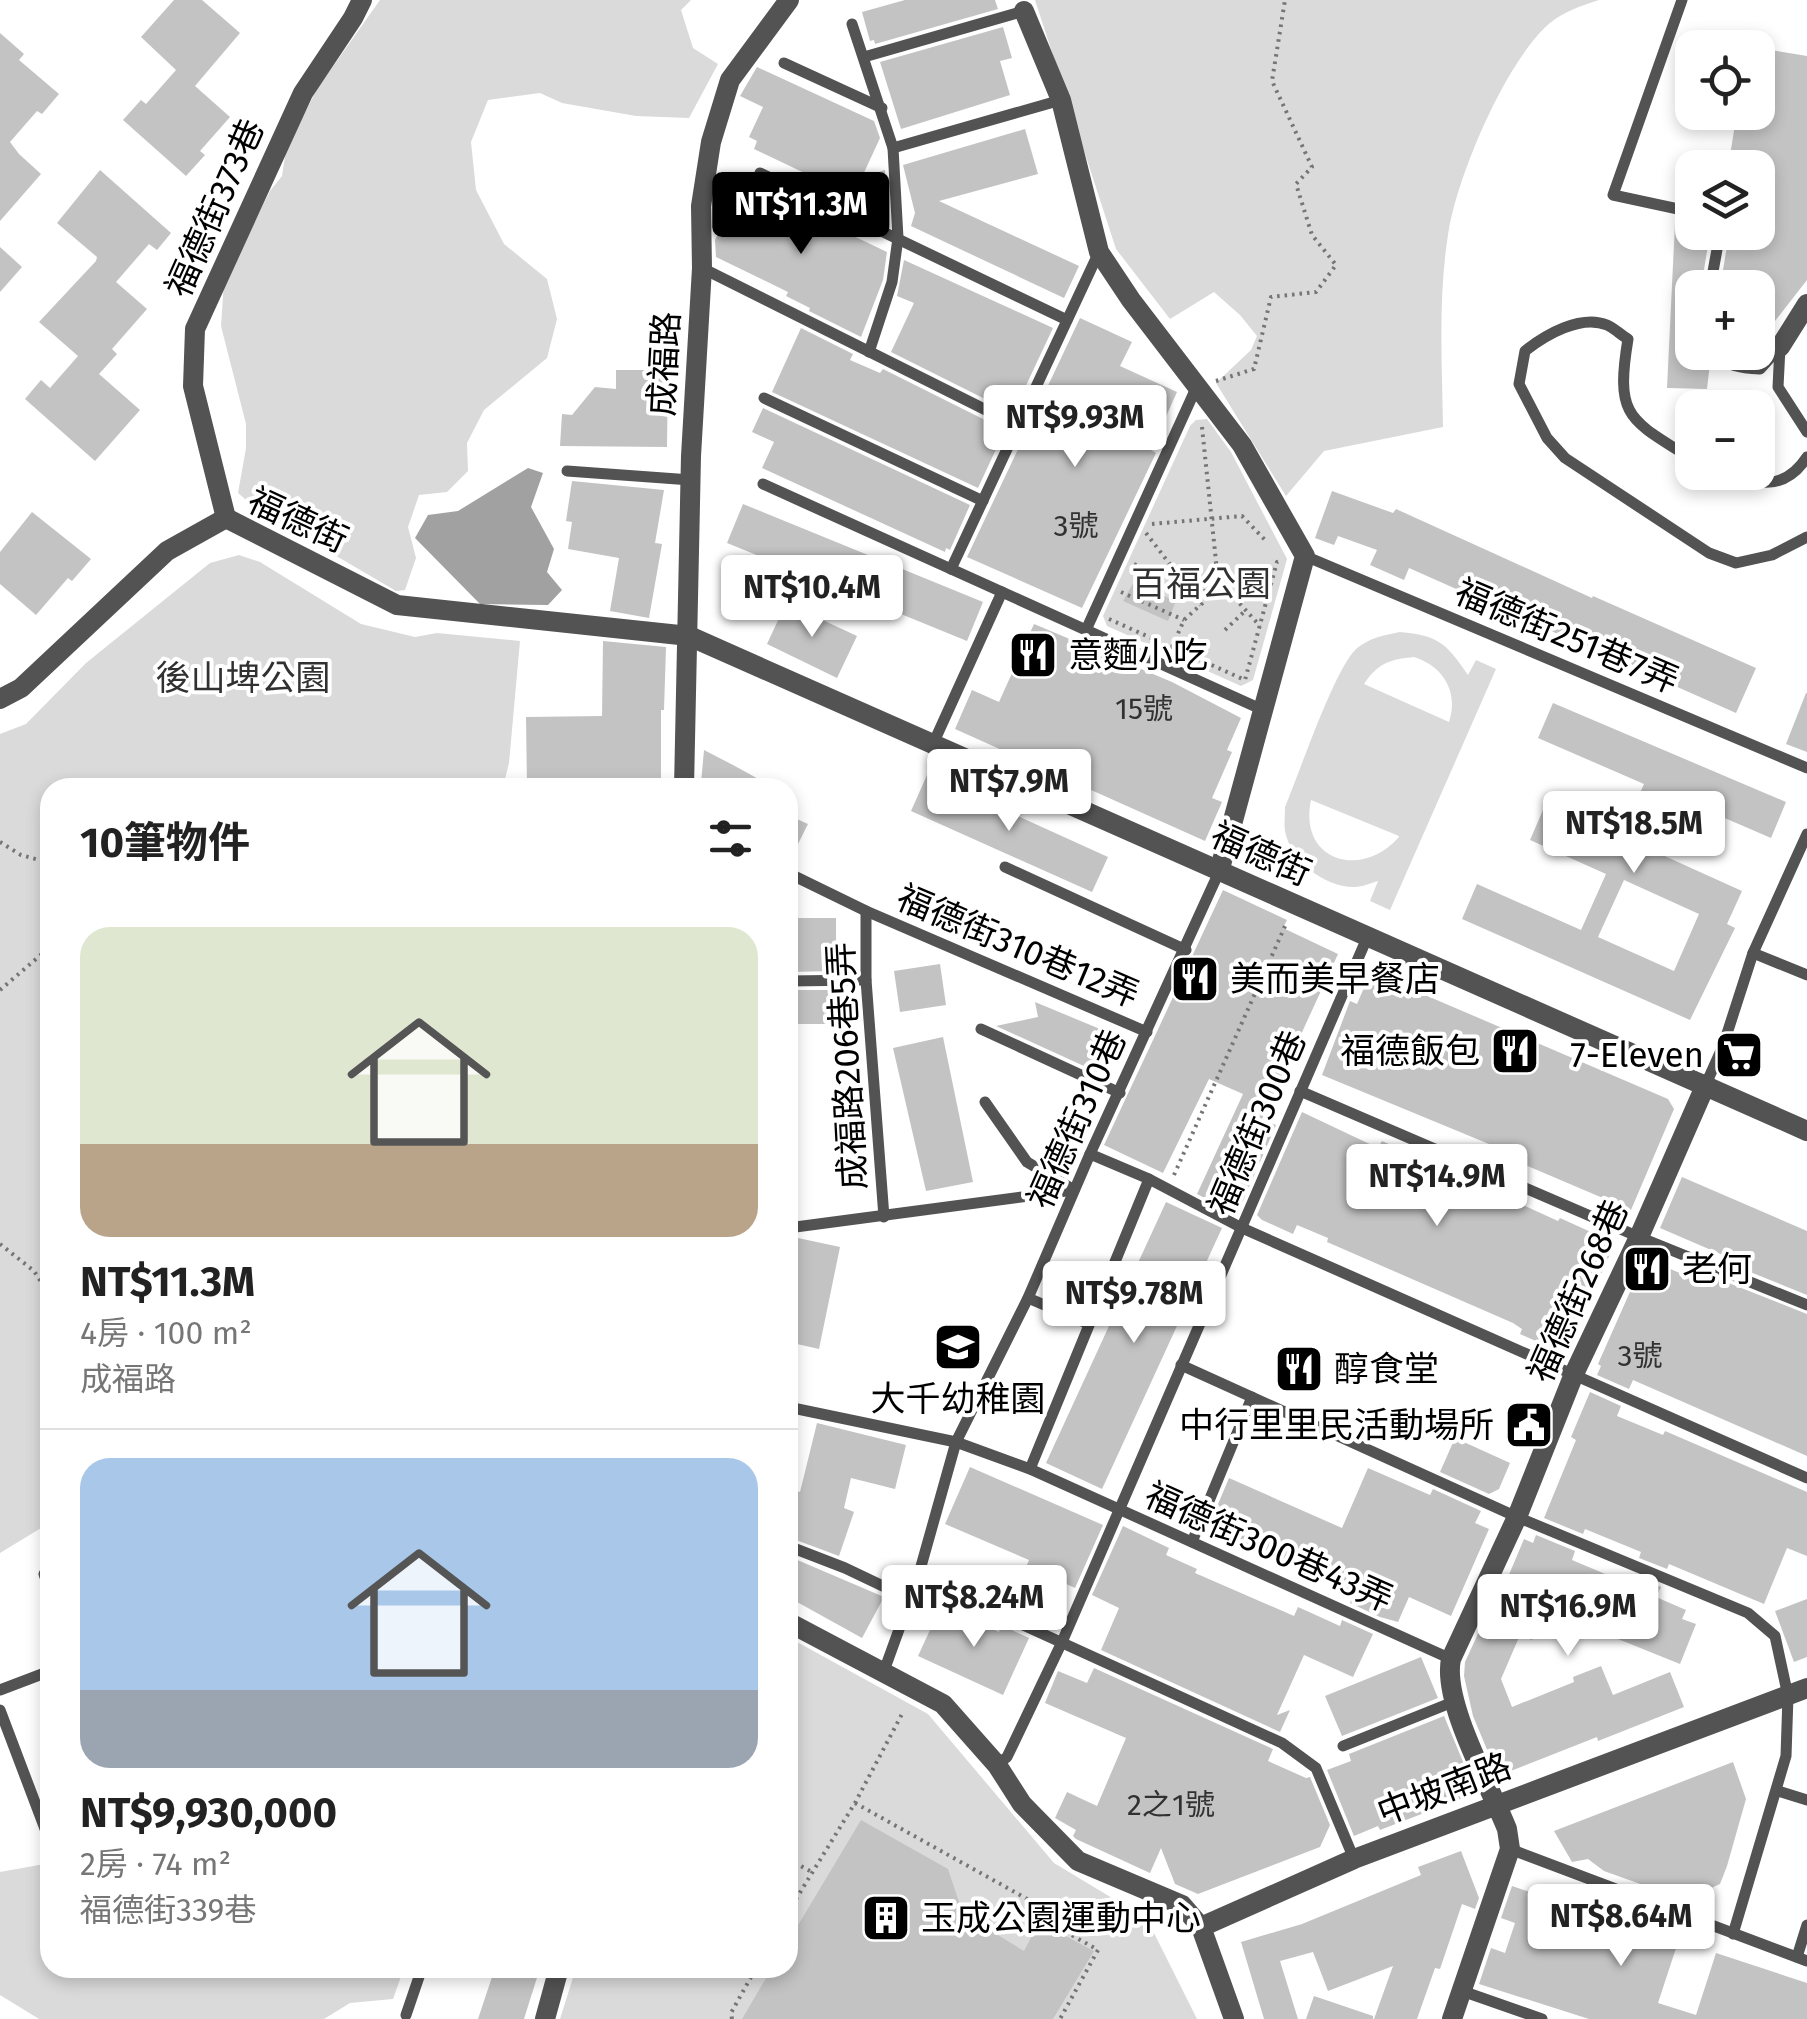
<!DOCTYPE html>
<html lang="zh-TW">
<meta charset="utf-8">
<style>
body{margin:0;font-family:"Fira Sans","Noto Sans TC",sans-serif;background:#f6f6f6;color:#222;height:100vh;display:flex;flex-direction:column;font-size:38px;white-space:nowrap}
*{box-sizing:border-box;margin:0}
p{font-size:32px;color:#767676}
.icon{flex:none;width:55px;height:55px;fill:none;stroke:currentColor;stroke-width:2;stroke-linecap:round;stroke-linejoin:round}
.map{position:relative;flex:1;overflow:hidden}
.side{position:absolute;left:40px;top:778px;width:758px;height:1200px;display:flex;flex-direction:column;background:#fff;border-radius:30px;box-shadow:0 5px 15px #0003}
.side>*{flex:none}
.buttons{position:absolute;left:1675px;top:30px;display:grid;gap:20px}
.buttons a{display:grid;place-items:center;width:100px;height:100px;border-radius:20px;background:#fff;box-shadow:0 5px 15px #0003;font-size:50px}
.price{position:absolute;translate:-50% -85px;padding:0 22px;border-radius:10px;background:#fff;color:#222;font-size:32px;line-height:65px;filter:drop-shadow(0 2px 5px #0008)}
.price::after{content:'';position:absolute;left:50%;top:60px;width:30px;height:22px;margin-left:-15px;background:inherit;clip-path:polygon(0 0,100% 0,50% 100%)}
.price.active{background:#000;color:#fff}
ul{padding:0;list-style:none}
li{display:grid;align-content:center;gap:20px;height:530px;padding:0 40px}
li+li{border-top:2px solid #e0e0e0}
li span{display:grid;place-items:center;height:310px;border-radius:30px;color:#555}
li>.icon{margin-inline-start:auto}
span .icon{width:180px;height:180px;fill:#fffc;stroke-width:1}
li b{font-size:42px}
h2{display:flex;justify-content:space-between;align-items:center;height:120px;padding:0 40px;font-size:42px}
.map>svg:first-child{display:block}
.green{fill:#dadada;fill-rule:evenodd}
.water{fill:#a1a1a1}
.building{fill:#c3c3c3;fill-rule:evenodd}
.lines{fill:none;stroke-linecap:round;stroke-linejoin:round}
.path{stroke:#757575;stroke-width:4;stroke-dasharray:2.5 5;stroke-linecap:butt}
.service{stroke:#535353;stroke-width:11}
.minor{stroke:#535353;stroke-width:20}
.labels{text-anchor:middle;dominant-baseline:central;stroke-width:8;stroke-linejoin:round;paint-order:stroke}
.number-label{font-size:30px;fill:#313131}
.street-label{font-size:35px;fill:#000;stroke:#fff}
.park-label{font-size:35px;fill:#313131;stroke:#fff}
.poi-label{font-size:35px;fill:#000;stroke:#fff;text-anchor:start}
</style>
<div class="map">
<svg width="1807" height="2019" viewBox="0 0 1807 2019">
<rect width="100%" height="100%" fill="#fff"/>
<!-- green -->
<g class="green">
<polygon points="380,0 691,0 681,10 693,48 718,64 689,118 636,116 562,103 540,93 488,100 471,142 476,190 504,244 547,279 557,319 547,358 484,410 467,443 468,471 447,492 419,495 408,527 416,558 405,590 396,591 258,510 238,493 246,448 246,424 221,326 224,282 270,191 282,176 286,150 317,89"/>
<path d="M1035 0H1599C1583 5 1563 12 1550 23 1506 60 1456 178 1448 235 1438 298 1442 363 1443 427L1324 451 1286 496 1216 383 1251 350 1257 336 1240 315 1214 292 1170 319 1116 249Z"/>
<polygon points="1207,419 1231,452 1287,559 1253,680 1241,686 1107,626 1103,616 1190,426 1196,420"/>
<polygon points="239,555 260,562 361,624 415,637 437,633 520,641 509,763 503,787 371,787 334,778 288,782 286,788 50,788 50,1495 45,1497 46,1525 0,1553 0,734 26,724 86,663 210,563"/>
<path d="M1400 632C1438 635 1447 644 1468 675L1476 660 1496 669 1390 910 1370 901 1378 881C1371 883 1362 887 1355 887 1325 888 1290 860 1285 831 1284 824 1285 815 1285 807 1299 774 1334 670 1356 649 1369 638 1384 635 1400 632ZM1414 657C1443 666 1459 692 1449 722L1364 684C1377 664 1390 659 1414 657ZM1311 800 1399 836V837C1362 880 1298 861 1311 800Z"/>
<polygon points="788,1637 928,1714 1054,1863 1147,1919 1197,2019 560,2019 576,1968 788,1968"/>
<polygon points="50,1863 50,1968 404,1968 393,1999 350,2003 324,2019 39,2019 0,1995 0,1872"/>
</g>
<!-- water -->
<polygon class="water" points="528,468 543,473 531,507 554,549 547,572 562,590 548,605 480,604 415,538 428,515 458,511"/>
<!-- building -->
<g class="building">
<polygon points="174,0 202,0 240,33 195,86 230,117 200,151 205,155 186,176 123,120 141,100 146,104 176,70 141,37"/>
<polygon points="905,0 995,0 998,9 875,44 874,40 870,41 862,12"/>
<polygon points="1003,27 1012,58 1000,61 1010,95 901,129 880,62"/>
<polygon points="0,33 24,54 19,60 59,94 42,114 37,111 10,142 19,154 41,174 0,221"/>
<polygon points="1758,48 1807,56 1807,280 1775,321 1766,348 1756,359 1728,352 1758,352 1758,288 1720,288 1727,246 1723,232 1758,232 1758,168 1728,168 1737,112 1758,112"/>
<polygon points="757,67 874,121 880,138 862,177 885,170 886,196 880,209 754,149 757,141 749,137 763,107 740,96"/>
<polygon points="1025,129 1038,174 939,201 1079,266 1064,298 911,226 915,213 903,165"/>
<polygon points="100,170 171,233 157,250 149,244 116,282 147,309 112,349 117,354 99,374 140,410 95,461 25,399 41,380 50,388 78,356 39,322 96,261 97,257 57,223"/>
<polygon points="738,181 887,252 883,280 861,337 809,311 810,308 786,296 788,292 716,257 715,240 727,216 716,210 725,191 732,194"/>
<polygon points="1675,223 1692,227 1692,232 1704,232 1708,245 1701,288 1692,288 1692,352 1703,352 1710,363 1707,389 1667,388"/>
<polygon points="0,247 22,267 0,292"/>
<polygon points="904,260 1053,328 1013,413 891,352 914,303 897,296"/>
<polygon points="1080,318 1132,342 1120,366 1177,392 1151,450 1156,453 1082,608 967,557"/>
<polygon points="801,328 853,354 850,360 880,373 883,369 1005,430 978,488 772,392"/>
<polygon points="616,370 668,370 667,447 560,446 562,414 572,415 595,387 616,389"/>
<polygon points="763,408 970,505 950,550 946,548 945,552 762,468 774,442 752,432"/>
<polygon points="572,481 664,490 655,543 662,544 649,618 610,611 619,558 568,549 572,522 566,521"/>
<polygon points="1332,491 1393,513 1396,509 1592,598 1593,596 1756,668 1736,713 1409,568 1404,580 1370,565 1377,550 1338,536 1334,545 1315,538"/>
<polygon points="743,504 983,602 967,641 727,543"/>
<polygon points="32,512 91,559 72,581 68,578 36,615 0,584 0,552"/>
<polygon points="1143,566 1158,572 1150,590 1176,601 1168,621 1123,601"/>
<polygon points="786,603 857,636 837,678 767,644"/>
<polygon points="1034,624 1172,682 1241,718 1227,750 1232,752 1212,798 1222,802 1205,841 955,729 972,690 999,702"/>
<polygon points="603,641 666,647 664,710 661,710 661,788 527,788 526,717 602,716"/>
<polygon points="1806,693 1807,693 1807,752 1786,744"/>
<path d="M1553 703 1786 802 1771 838 1662 791 1638 844 1742 891 1727 924 1735 928 1690 1020 1462 919 1477 884 1581 930 1606 874 1530 840 1546 803 1620 836 1644 784 1538 738ZM1624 880 1699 914 1674 971 1598 937Z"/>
<polygon points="704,750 733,765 775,788 709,788 701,783"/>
<polygon points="927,775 1108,857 1092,892 911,811"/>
<polygon points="788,815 808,824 788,864"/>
<polygon points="1223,890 1287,920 1283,928 1338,954 1262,1119 1276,1125 1240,1208 1232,1204 1229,1211 1197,1194 1243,1094 1209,1079 1163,1173 1104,1145"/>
<polygon points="788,918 836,918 836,971 788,972"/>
<polygon points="940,964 946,1005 900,1012 894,971"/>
<polygon points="1372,969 1398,980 1397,983 1668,1099 1674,1109 1631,1210 1516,1161 1518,1156 1322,1075 1350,1001 1357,1004"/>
<polygon points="788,990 836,990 839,1024 788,1024"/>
<polygon points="1035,1002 1112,1034 1097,1072 996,1026 1038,1017"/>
<polygon points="943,1037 973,1182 926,1191 893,1048"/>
<polygon points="1302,1112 1378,1148 1382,1141 1558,1221 1560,1218 1615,1243 1572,1339 1561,1334 1554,1349 1520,1334 1522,1329 1513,1323 1327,1242 1328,1238 1297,1225 1293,1234 1262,1220 1257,1215"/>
<polygon points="1682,1177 1807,1231 1807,1295 1723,1261 1725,1256 1660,1228"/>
<polygon points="1166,1202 1222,1228 1102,1489 1046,1463"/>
<polygon points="798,1238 840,1247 819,1349 788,1342 788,1292"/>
<polygon points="1645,1258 1712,1287 1716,1278 1807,1314 1807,1456 1633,1380 1629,1389 1597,1375 1601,1366 1598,1364"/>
<polygon points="1590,1392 1621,1406 1617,1416 1663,1435 1665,1431 1807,1492 1807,1556 1787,1548 1764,1604 1669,1564 1667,1569 1639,1558 1641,1552 1585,1529 1583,1534 1544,1518 1576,1440 1571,1437"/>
<polygon points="817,1423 906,1445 895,1489 851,1478 844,1508 854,1512 839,1556 788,1537 788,1488 800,1492"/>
<polygon points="1455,1438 1510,1463 1499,1489 1489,1494 1440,1472"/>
<polygon points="970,1467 1103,1525 1075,1588 1064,1583 1048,1622 1009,1608 1029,1560 945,1524"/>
<polygon points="1368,1468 1430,1495 1433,1489 1481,1511 1475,1523 1489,1529 1451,1616 1409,1597 1398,1622 1380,1617 1350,1603 1353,1595 1208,1528 1229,1478 1342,1528"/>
<polygon points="1123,1526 1169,1548 1166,1555 1197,1569 1195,1573 1294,1616 1298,1607 1340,1626 1342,1620 1373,1634 1353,1677 1304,1655 1277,1715 1290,1710 1280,1732 1101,1650 1119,1608 1092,1595"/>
<polygon points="1536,1535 1575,1551 1572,1560 1629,1584 1632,1575 1661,1587 1656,1597 1686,1610 1682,1619 1696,1624 1680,1664 1618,1639 1624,1623 1552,1592 1532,1640 1520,1635 1501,1679 1512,1707 1574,1682 1573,1677 1601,1666 1613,1695 1670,1672 1684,1707 1598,1741 1597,1737 1498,1776 1473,1716 1464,1676 1465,1662 1482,1625 1487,1627 1524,1539 1533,1543"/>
<polygon points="788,1556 884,1597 862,1638 788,1597"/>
<polygon points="1807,1599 1807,1657 1794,1662 1775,1611"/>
<polygon points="941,1606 999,1632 1001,1625 1029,1638 1003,1695 918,1656"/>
<polygon points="1421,1657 1438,1698 1342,1736 1325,1696"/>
<polygon points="1094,1668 1273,1749 1268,1761 1306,1778 1310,1777 1330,1825 1320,1847 1198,1894 1175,1884 1161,1848 1150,1873 1076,1839 1073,1836 1076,1830 1055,1818 1067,1792 1097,1806 1126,1738 1045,1703 1058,1671 1087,1683"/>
<polygon points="1444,1716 1476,1793 1380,1830 1378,1826 1354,1836 1327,1770 1351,1761 1349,1754"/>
<polygon points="1733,1762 1746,1799 1727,1866 1720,1884 1685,1900 1604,1871 1588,1859 1572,1862 1554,1831"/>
<polygon points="861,1820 948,1869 963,1914 1024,1951 1039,1922 1094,1951 1053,2019 742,2019 772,1968 788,1968 788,1942"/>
<polygon points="1461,1851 1479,1898 1475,1909 1462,1904 1440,1969 1435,1968 1417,2019 1374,2019 1393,1966 1328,1991 1313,1952 1280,1961 1298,2019 1264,2019 1241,1942 1302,1924 1421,1875 1418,1867"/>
<polygon points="1512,1886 1678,1942 1658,2003 1696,2015 1716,1953 1807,1983 1807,2019 1589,2019 1479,1984 1491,1948 1505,1953 1515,1923 1501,1918"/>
<polygon points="495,1968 540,1968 524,2019 478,2019"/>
<polygon points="1314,1996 1373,2016 1373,2019 1306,2019"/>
</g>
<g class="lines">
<!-- path -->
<g class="path">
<polyline points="1216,381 1254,369 1271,297 1316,292 1336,265 1312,235 1296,184 1312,167 1272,81 1285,0"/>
<polyline points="1202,427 1217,571"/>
<polyline points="1152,524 1242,516 1266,541"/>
<polyline points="1146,533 1201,605"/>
<polyline points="1134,564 1155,573 1142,601"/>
<polyline points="1121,592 1184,620"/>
<path d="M1207 599C1204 584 1203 578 1217 571L1238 583 1232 595 1260 626"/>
<polyline points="1109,619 1245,680 1277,562 1281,561"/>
<polyline points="1225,630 1246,610"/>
<polyline points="1172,647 1184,620 1219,588 1231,594"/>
<polyline points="0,842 21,855 50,863"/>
<polyline points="0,990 50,947"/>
<polyline points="1174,1175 1286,924"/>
<polyline points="0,1244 34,1271 50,1296"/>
<polyline points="855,1803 1029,1900 1061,1929 1098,1950 1060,2019"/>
<polyline points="788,1859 810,1871"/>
<polyline points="788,1912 855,1803 902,1714"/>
<polyline points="732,2019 731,2013 756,1968"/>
</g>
<!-- service -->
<g class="service">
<polyline points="1682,0 1613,195 1692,212"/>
<polyline points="852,24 893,148 898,238 892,282 869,352"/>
<polyline points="864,57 1024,11"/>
<polyline points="784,63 882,108"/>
<polyline points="893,148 1061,100"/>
<polyline points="760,173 1067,320"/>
<polyline points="702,268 1018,426"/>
<polyline points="1710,288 1718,244 1713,232"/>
<polyline points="1780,347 1778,387 1807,432"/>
<path d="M1712 352C1725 366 1742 368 1760 369L1780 347"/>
<polyline points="764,398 983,501"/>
<path d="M1692 459C1629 419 1615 418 1628 339 1621 335 1614 328 1607 325 1581 314 1545 335 1525 351L1519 384 1547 438 1565 458 1709 553 1736 563 1772 555 1807 537"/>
<polyline points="567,471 691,480"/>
<path d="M1723 472C1758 484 1784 492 1807 457"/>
<polyline points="763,484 1263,710"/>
<polyline points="1305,556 1807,768"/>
<polyline points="951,569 1099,252"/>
<polyline points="1086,630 1197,386"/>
<polyline points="933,744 1002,592"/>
<polyline points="1005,867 1186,950"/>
<polyline points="788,873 866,911 1147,1032"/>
<polyline points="866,911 866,980 884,1217"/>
<polyline points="1753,953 1807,975"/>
<polyline points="788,981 866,980"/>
<polyline points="981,1029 1120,1093"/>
<polyline points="1706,1084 1723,1046 1753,953 1807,834"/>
<polyline points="1300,1091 1639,1237 1807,1305"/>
<polyline points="985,1102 1027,1162 1074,1190"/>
<polyline points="1090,1154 1149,1179 1242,1228 1807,1478"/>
<polyline points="788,1228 1074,1190"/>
<polyline points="1028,1298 1089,1324"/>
<polyline points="1181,1365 1517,1517 1748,1613 1775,1636 1788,1696 1786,1756 1733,1934"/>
<polyline points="788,1407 956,1442 1030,1469 1451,1659"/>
<polyline points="1030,1469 1149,1179"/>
<polyline points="1192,1542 1252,1397"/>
<polyline points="788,1546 845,1568 910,1599"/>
<polyline points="44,1574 50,1592"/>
<polyline points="918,1577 1282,1743 1316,1768 1354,1859"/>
<polyline points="884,1671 918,1577 956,1442 1028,1298 1090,1154 1219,872"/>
<polyline points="0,1690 50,1671"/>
<polyline points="0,1710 50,1842"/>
<polyline points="1343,1746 1453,1702"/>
<polyline points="997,1765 1007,1757 1062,1642 1367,938"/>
<polyline points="1778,1791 1807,1800"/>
<polyline points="1510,1849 1807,1961"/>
<polyline points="1797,1957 1807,1925"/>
<polyline points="1462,1991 1542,2019"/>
<polyline points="406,2015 422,1968"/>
</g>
<!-- minor -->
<g class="minor">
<polyline points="1024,11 1061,100 1099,252 1131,300 1242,445 1305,556 1219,872"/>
<polyline points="1780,347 1807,304"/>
<polyline points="226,518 397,605 689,636 1807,1131"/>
<polyline points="226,518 193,386 195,329 303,93 353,18 362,0"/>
<polyline points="0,699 21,688 167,551 226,518"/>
<polyline points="684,788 691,456 702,268 701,206 711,142 730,80 789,0"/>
<polyline points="788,1622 943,1704 997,1765 1022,1804 1078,1861 1182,1905 1201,1927 1234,2019"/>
<polyline points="1201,1927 1354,1859 1807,1688"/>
<polyline points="545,2019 559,1968"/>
<path d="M1452 2019 1510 1849 1507 1829C1490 1786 1442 1702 1451 1659L1517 1517 1574 1374 1639 1237 1706 1084"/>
</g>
</g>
<!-- icons -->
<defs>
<g id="restaurant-square" transform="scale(2.5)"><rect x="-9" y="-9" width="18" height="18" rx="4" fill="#000" stroke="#fff"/><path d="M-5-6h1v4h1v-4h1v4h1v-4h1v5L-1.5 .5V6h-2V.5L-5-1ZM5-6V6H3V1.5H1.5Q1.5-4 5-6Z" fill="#fff"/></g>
<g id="supermarket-square" transform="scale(2.5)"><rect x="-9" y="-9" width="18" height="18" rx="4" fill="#000" stroke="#fff"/><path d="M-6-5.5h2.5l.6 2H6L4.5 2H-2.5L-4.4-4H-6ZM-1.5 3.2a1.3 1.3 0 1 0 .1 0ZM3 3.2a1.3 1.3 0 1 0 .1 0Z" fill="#fff"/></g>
<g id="school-square" transform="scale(2.5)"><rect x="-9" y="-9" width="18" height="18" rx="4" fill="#000" stroke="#fff"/><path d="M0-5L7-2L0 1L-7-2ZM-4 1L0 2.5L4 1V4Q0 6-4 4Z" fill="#fff"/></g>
<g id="civic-square" transform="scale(2.5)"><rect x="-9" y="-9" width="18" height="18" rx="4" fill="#000" stroke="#fff"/><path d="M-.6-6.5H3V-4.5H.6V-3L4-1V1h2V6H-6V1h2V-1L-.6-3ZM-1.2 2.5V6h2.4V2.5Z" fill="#fff"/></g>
<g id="building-square" transform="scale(2.5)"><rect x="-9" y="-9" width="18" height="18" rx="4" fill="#000" stroke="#fff"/><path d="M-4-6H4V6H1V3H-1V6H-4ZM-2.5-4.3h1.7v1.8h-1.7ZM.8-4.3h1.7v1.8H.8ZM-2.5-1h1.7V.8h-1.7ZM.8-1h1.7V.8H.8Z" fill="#fff"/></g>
</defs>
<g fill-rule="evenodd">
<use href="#restaurant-square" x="1033" y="655"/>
<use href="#restaurant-square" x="1195" y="979"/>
<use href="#restaurant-square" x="1515" y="1051"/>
<use href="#supermarket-square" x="1739" y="1055"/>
<use href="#restaurant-square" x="1647" y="1269"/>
<use href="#school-square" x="958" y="1347"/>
<use href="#restaurant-square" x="1299" y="1369"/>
<use href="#civic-square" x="1529" y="1425"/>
<use href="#building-square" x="886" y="1918"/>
</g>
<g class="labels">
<!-- number labels -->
<g class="number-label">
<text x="1076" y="526">3號</text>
<text x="1144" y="709">15號</text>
<text x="1640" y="1356">3號</text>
<text x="1171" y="1805">2之1號</text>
</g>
<!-- street labels -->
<g class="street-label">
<text transform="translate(215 208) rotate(-66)">福德街373巷</text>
<text transform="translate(664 364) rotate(-87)">成福路</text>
<text transform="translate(298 520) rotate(25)">福德街</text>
<text transform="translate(1567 636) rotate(23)">福德街251巷7弄</text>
<text transform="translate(1261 854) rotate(24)">福德街</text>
<text transform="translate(1018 946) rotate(23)">福德街310巷12弄</text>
<text transform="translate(847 1066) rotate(-93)">成福路206巷5弄</text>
<text transform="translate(1077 1119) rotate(-66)">福德街310巷</text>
<text transform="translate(1257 1123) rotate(-67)">福德街300巷</text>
<text transform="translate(1578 1291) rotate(-66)">福德街268巷</text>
<text transform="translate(1269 1547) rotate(24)">福德街300巷43弄</text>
<text transform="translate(1444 1789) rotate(-21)">中坡南路</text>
</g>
<!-- park labels -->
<g class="park-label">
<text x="1201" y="584">百福公園</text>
<text x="243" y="678">後山埤公園</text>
</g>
<!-- poi labels -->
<g class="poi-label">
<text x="1068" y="655">意麵小吃</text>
<text x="1230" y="979">美而美早餐店</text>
<text x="1480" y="1051" text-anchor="end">福德飯包</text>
<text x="1704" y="1055" text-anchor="end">7-Eleven</text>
<text x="1682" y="1269">老何</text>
<text x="1334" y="1369">醇食堂</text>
<text x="958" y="1399" text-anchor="middle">大千幼稚園</text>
<text x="1494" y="1425" text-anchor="end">中行里里民活動場所</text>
<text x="921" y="1918">玉成公園運動中心</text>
</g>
</g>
</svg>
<div class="buttons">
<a><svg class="icon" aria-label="locate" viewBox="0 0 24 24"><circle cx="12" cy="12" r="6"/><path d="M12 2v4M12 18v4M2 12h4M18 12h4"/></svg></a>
<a><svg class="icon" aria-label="layers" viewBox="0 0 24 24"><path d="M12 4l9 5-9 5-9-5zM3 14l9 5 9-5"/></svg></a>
<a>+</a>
<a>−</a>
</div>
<b class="price active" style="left:801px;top:257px">NT$11.3M</b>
<b class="price" style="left:1075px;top:470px">NT$9.93M</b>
<b class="price" style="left:812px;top:640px">NT$10.4M</b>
<b class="price" style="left:1009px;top:834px">NT$7.9M</b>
<b class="price" style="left:1634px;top:876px">NT$18.5M</b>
<b class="price" style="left:1437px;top:1229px">NT$14.9M</b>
<b class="price" style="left:1134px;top:1346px">NT$9.78M</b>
<b class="price" style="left:974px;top:1650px">NT$8.24M</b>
<b class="price" style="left:1568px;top:1659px">NT$16.9M</b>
<b class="price" style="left:1621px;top:1969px">NT$8.64M</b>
<section class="side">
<h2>10筆物件<svg class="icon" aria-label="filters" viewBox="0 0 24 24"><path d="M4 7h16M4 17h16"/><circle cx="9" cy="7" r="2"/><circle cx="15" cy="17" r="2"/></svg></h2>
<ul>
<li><span style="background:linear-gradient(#dfe7d0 70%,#b9a48a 0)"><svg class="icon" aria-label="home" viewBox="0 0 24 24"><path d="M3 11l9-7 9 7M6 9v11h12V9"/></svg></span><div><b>NT$11.3M</b><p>4房 · 100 m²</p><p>成福路</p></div></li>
<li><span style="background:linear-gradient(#a9c7e8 75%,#9aa5b1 0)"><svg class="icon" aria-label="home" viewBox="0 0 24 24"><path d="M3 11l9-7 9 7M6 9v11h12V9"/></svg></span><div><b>NT$9,930,000</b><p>2房 · 74 m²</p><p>福德街339巷</p></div></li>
</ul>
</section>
</div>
